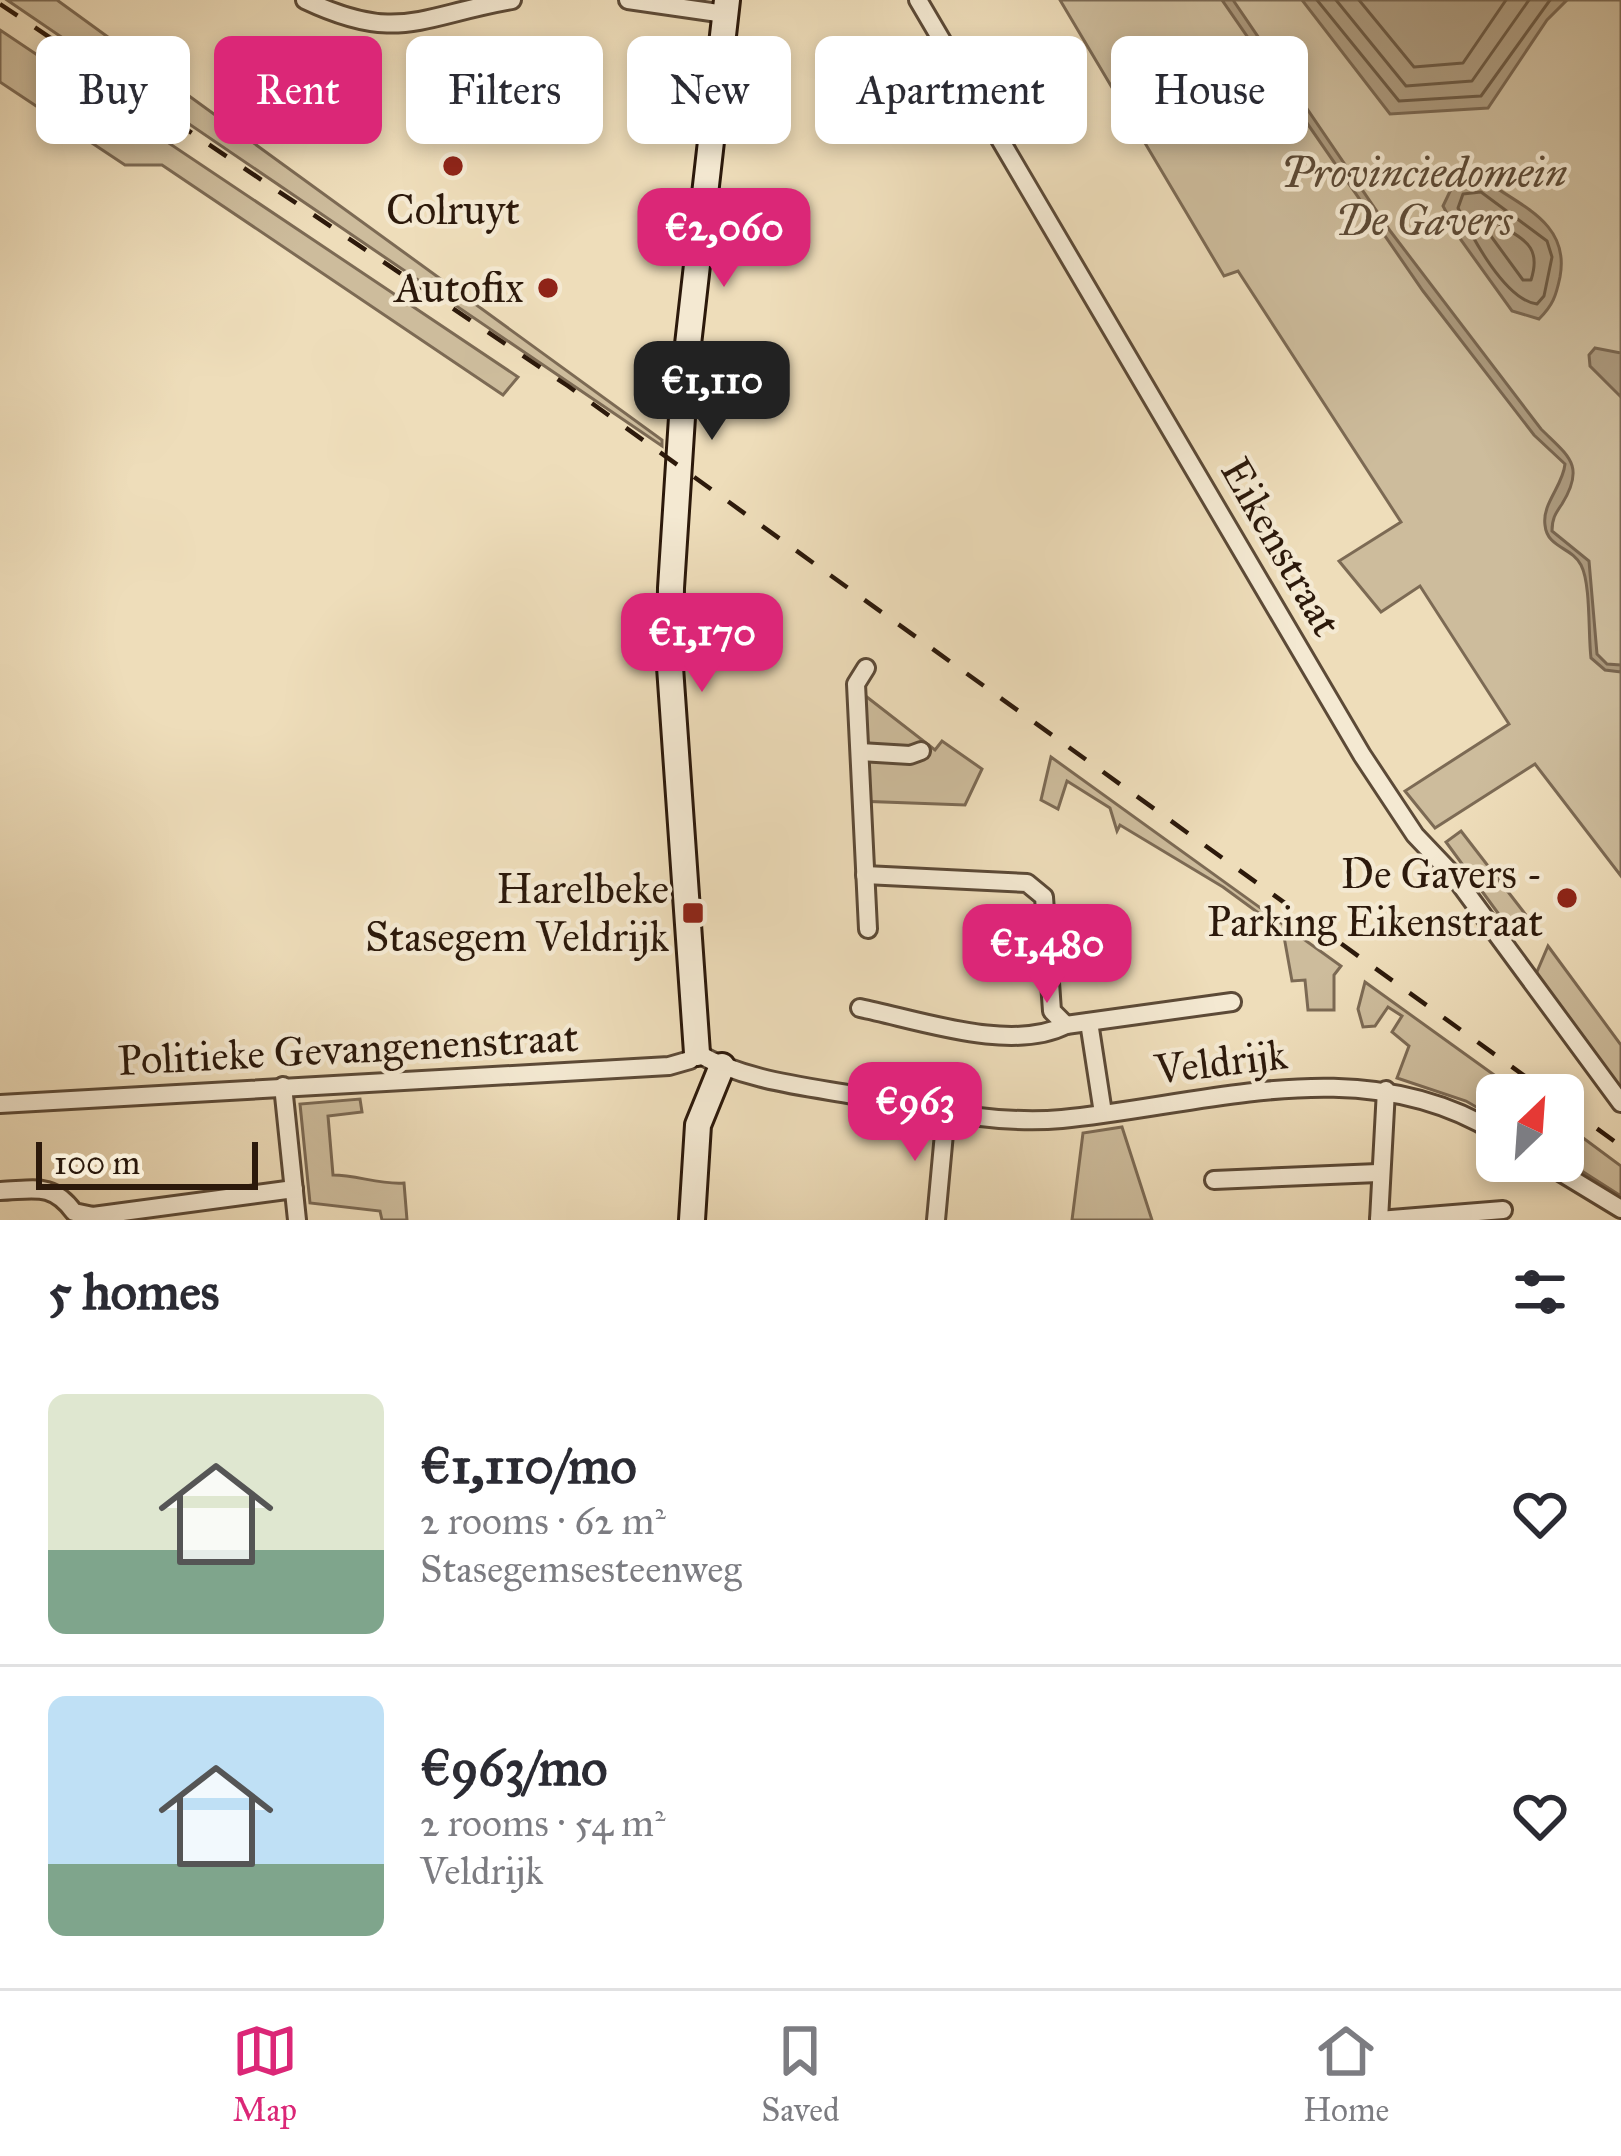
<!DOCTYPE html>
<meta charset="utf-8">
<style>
body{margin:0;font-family:"IM FELL Great Primer",serif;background:#f2f2f3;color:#2b2b33;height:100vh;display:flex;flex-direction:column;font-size:45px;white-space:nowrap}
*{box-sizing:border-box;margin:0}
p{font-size:39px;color:#7c7c81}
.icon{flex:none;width:66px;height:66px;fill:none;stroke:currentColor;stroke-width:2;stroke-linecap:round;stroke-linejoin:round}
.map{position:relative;height:1220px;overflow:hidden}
.sheet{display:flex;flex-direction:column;background:#fff;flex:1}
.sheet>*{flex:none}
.guide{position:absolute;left:36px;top:36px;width:1551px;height:108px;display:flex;gap:24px}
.needle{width:78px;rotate:25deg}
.controls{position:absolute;left:1476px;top:1074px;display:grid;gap:24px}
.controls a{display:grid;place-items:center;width:108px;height:108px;border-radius:18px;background:#fff;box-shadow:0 6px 18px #0003;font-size:60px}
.scale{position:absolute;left:36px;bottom:30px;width:222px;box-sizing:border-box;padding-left:12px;border:6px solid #2c190b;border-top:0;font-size:33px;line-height:42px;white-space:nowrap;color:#2c190b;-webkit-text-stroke:9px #f4e9d2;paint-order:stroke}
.price{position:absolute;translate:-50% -102px;padding:0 27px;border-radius:24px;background:#db2777;color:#fff;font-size:39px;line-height:78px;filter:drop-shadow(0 3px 6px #0008)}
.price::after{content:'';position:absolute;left:50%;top:72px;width:36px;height:27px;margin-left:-18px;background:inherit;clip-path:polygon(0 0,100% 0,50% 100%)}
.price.selected{background:#222;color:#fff}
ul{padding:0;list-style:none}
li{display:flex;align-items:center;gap:36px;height:300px;padding:0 48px}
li+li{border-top:3px solid #e1e1e2}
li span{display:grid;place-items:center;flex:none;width:336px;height:240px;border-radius:18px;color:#555}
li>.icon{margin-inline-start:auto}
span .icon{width:144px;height:144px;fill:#fffc;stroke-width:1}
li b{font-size:51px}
h2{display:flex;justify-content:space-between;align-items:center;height:144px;padding:0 48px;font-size:51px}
.pill{padding:0 42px;border-radius:18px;background:#fff;box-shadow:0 6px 18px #0003;font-size:42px;line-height:108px}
.pill.selected{background:#db2777;color:#fff}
.menu{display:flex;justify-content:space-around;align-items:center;height:168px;border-top:3px solid #e1e1e2;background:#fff;font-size:33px;color:#7c7c81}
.menu a{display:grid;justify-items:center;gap:6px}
.menu .selected{color:#db2777}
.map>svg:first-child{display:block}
.green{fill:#cdbc9c;stroke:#7c6a54;stroke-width:3}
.water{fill:#ac9a7e;stroke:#796650;stroke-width:3}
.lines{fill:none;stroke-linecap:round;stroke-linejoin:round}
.shore{stroke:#6c5a44;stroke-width:3}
.street-casing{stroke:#5c4a37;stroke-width:22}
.secondary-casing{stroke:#2c190b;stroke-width:30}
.street{stroke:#f4e9d2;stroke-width:16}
.secondary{stroke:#f4e9d2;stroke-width:24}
.rail{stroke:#2c190b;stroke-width:4.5;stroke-dasharray:21 21;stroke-linecap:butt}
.poi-dot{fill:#8f2418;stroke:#f4e9d2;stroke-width:4.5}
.labels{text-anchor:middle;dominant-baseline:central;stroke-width:9;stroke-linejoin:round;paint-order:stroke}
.park-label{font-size:42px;font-style:italic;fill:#5c4a36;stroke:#f4e9d2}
.poi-label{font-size:42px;fill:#2c190b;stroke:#f4e9d2;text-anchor:end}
.street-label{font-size:42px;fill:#2c190b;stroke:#f4e9d2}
</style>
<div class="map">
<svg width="1621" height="1220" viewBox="0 0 1621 1220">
<rect width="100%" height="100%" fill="#eeddba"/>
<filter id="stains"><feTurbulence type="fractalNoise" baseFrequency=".00167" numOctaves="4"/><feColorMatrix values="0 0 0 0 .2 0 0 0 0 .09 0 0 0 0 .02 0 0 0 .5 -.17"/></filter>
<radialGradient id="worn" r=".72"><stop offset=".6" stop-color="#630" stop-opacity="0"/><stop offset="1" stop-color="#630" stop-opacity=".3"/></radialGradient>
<!-- green -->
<g class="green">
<polygon points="7,0 57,0 662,440 662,446"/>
<polygon points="1060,0 1621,0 1621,876 1535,764 1435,828 1405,791 1509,724 1420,586 1381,612 1339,561 1401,522 1238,271 1224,276"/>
<polygon points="0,30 518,377 503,395 162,165 125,165 0,82"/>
<polygon points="863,694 935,750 942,741 982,769 965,805 857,801"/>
<polygon points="1051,757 1341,966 1334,975 1334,1010 1308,1010 1305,980 1292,981 1283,931 1223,887 1120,825 1117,831 1110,808 1067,781 1058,809 1041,800"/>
<polygon points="1461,831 1526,915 1503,920 1446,842"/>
<polygon points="1548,946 1621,1045 1621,1090 1536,974"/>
<polygon points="1365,982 1522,1095 1497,1095 1497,1119 1466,1101 1397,1078 1409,1046 1392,1032 1402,1016 1388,1007 1375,1026 1363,1027 1358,1009"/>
<path d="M360 1099 362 1112 328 1116 333 1175C357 1175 380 1185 404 1183L407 1220H382L380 1211 310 1203 300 1104Z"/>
<polygon points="1563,1123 1621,1166 1621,1196 1563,1159"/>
<polygon points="1122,1127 1152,1220 1072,1220 1083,1133"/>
</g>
<!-- water -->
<g class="water">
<path d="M1222 0H1233L1391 232 1541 429C1568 456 1586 465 1562 504 1555 514 1552 519 1552 531L1589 561 1597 654 1607 664 1621 665V672L1605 670 1591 658C1588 634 1591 584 1581 565 1572 547 1547 548 1545 525 1542 503 1563 486 1565 464L1534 435 1423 291Z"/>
<polygon points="1302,0 1567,0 1547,20 1488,108 1390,114"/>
<path d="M1483 179C1522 207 1570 223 1560 277 1556 296 1553 305 1539 319L1512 311 1461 240 1443 206 1454 183Z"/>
<polygon points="1595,348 1621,353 1621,397 1590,366 1589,355"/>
</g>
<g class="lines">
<!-- shore -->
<g class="shore">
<polyline points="1317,0 1399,101 1481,96 1550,0"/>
<polyline points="1336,0 1406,86 1472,81 1529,0"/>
<polyline points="1359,0 1414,67 1463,63 1506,0"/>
<path d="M1481 192 1547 241 1552 257 1544 296 1537 304C1505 300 1472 237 1458 208L1463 194Z"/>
<path d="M1486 220H1493C1520 239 1543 243 1531 280H1523L1485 228Z"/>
</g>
<!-- street casing -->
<g class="street-casing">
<g id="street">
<path d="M305 0C398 44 420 16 512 0"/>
<polyline points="628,0 725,14"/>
<polyline points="918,0 1362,755 1415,835 1454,876 1621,1103"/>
<polyline points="866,668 856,684 868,929"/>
<polyline points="860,752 910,755 921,751"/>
<polyline points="865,875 1027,883 1044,897 1052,1011 1066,1025"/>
<path d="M860 1008C919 1020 1011 1053 1066 1025L1232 1002"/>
<polyline points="1089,1022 1103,1113"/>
<polyline points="283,1086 297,1220"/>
<path d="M0 1104 669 1066 690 1060 697 1053C743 1080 802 1086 854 1095 922 1108 992 1125 1062 1119 1208 1105 1361 1049 1497 1133"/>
<polyline points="1542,1161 1621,1209"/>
<polyline points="1214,1180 1378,1173"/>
<path d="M0 1191C34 1190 52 1182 74 1212L93 1216 294 1189"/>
<polyline points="936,1220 946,1112"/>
<polyline points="1379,1220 1386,1090"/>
<polyline points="1379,1220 1503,1210"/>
</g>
</g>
<!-- secondary casing -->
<g class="secondary-casing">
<g id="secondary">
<polyline points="697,1053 670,667 671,588 685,371 727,0"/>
<polyline points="692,1220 698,1125 722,1066"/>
</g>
</g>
<!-- street -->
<use href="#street" class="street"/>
<!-- secondary -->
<use href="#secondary" class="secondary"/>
<!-- rail -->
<g class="rail">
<polyline points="0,4 568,386 1551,1095"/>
<polyline points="1563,1104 1621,1146"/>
</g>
</g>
<!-- markers -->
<g class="poi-dot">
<circle cx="453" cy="166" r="12"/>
<circle cx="548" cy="288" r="12"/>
<circle cx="1567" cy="898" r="12"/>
<rect x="681" y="901" width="24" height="24" rx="6"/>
</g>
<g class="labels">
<!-- park labels -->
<g class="park-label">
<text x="1424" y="173">Provinciedomein<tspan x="1424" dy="48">De Gavers</tspan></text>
</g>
<!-- poi labels -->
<g class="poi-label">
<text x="453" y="210" text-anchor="middle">Colruyt</text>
<text x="524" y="288">Autofix</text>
<text x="1543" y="874">De Gavers -<tspan x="1543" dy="48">Parking Eikenstraat</tspan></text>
<text x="669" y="889">Harelbeke<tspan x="669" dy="48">Stasegem Veldrijk</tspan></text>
</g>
<!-- street labels -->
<g class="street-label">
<text transform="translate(1281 547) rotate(60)">Eikenstraat</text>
<text transform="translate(348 1049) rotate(-3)">Politieke Gevangenenstraat</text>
<text transform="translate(1221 1062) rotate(-7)">Veldrijk</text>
</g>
</g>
<rect width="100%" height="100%" filter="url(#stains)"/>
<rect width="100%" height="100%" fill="url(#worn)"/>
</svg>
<div class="controls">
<a><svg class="needle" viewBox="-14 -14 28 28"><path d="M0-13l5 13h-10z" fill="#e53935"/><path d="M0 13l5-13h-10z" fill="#7c7c81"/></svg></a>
</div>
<div class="scale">100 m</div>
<b class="price" style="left:724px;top:290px">€2,060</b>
<b class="price selected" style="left:712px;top:443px">€1,110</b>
<b class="price" style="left:702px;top:695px">€1,170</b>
<b class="price" style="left:1047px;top:1006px">€1,480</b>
<b class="price" style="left:915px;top:1164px">€963</b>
<div class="guide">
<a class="pill">Buy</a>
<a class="pill selected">Rent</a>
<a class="pill">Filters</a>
<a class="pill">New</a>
<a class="pill">Apartment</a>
<a class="pill">House</a>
</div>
</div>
<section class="sheet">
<h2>5 homes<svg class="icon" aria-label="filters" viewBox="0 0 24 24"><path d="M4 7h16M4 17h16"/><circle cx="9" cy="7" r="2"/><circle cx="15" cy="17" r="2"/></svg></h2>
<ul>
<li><span style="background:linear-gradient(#dfe7d0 65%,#7fa58c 0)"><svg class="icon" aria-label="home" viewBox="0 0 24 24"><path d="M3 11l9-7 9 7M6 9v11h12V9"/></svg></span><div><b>€1,110/mo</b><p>2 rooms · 62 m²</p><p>Stasegemsesteenweg</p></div><svg class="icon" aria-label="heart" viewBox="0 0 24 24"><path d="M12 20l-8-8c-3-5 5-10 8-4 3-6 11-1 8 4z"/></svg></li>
<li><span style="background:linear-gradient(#bfe0f5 70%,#7fa58c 0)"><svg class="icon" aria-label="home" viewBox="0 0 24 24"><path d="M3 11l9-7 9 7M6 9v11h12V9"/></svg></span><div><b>€963/mo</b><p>2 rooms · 54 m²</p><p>Veldrijk</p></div><svg class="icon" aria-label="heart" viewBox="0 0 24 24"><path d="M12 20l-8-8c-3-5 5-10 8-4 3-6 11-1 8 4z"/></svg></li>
</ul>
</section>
<nav class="menu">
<a class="selected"><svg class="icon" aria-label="map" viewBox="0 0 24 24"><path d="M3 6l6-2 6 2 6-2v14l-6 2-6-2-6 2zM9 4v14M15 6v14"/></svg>Map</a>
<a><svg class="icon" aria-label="saved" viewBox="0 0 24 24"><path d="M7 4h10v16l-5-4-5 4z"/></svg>Saved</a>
<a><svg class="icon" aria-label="home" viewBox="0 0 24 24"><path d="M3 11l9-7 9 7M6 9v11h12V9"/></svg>Home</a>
</nav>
